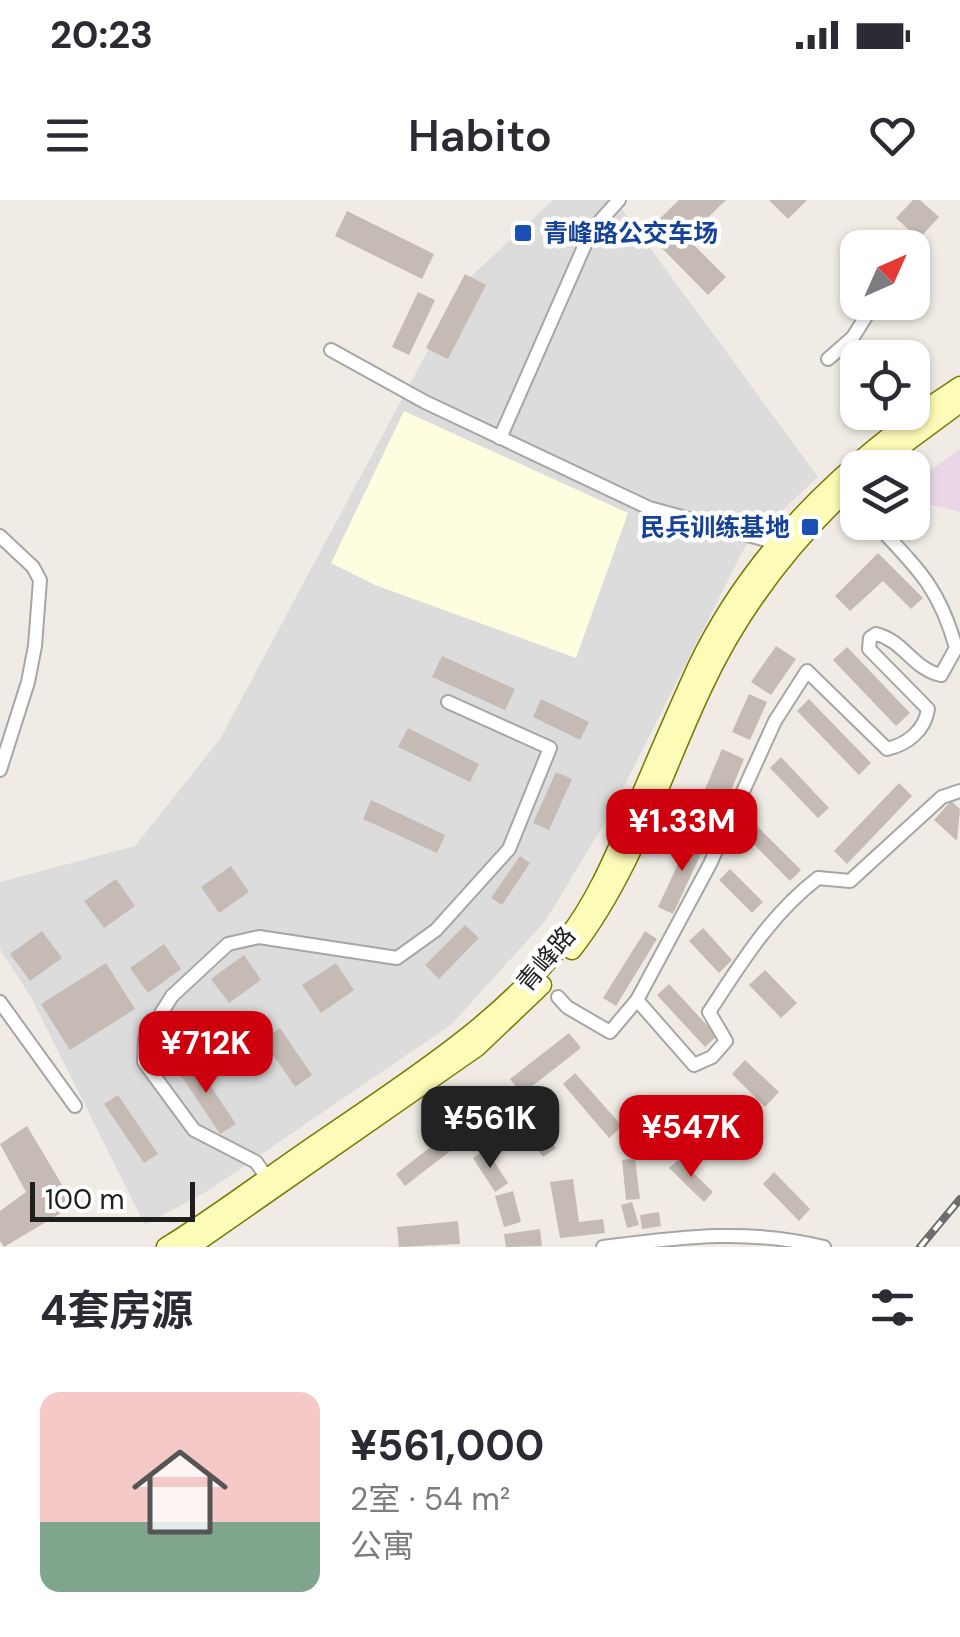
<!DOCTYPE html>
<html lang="zh">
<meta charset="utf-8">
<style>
body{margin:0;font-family:"DM Sans","Noto Sans SC",sans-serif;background:#f2f2f3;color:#2b2b33;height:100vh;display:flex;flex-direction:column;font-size:38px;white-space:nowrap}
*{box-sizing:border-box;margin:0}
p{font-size:32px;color:#7c7c81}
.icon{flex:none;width:55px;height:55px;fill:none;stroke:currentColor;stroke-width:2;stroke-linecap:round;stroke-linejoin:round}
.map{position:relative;height:1047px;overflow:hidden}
.side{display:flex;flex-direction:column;background:#fff;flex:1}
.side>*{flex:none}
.needle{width:65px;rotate:45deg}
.buttons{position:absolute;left:840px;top:30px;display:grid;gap:20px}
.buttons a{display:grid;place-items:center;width:90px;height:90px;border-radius:20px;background:#fff;box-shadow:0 2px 8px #0004;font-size:50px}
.scale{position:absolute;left:30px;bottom:25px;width:165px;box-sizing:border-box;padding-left:10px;border:5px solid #1f1f1f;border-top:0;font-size:28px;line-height:35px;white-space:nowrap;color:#1f1f1f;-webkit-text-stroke:8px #fff;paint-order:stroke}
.price{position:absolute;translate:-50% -85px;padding:0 22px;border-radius:20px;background:#ce000d;color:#fff;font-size:32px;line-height:65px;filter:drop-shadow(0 2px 5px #0008)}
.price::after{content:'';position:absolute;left:50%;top:60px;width:30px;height:22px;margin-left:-15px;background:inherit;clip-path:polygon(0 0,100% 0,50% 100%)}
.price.active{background:#222;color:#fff}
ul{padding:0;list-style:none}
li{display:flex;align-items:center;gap:30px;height:250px;padding:0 40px}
li span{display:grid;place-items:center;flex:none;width:280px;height:200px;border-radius:20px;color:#555}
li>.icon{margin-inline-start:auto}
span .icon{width:120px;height:120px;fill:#fffc;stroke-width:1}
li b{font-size:42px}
h2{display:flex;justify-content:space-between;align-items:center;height:120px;padding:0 40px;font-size:42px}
.status{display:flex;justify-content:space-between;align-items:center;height:70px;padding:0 50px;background:#fff;direction:ltr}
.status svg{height:28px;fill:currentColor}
header{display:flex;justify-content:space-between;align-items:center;height:130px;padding:0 40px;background:#fff;font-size:45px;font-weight:600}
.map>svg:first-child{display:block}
.residential{fill:#dddcdc}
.industrial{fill:#e9d7e7}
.education{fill:#fffddf}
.building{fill:#c5bbb4}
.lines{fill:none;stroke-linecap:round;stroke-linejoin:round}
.minor-casing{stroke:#a6a6a6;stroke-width:16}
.secondary-casing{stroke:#757b01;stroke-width:21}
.minor{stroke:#fff;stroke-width:12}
.secondary{stroke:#fcfbb7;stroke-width:18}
.rail-casing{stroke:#6d6d6d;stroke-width:8}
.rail{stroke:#fff;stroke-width:4;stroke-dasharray:11;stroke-linecap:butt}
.transit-dot{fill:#1a4fb4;stroke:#fff;stroke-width:4}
.labels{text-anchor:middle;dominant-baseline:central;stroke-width:9;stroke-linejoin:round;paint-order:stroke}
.transit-label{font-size:25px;font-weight:bold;fill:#164399;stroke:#fff;text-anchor:start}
.street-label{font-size:25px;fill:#1f1f1f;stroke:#fff}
</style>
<div class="status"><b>20:23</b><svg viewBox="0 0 49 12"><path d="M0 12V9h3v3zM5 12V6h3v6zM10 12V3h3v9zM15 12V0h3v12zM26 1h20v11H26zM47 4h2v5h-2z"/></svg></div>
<header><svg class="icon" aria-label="menu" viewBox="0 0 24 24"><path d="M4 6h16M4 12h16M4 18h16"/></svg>Habito<svg class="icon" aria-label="heart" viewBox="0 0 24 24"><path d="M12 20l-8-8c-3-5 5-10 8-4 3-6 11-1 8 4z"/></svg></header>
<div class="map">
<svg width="960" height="1047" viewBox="0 0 960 1047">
<rect width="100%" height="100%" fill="#f0ece5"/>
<!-- residential -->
<polygon class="residential" points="553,0 615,0 818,277 746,345 611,612 546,720 452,824 209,990 145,1025 32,799 0,749 0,682 135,646 220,539 464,83"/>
<!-- industrial -->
<polygon class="industrial" points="960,249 960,312 913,300 913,283"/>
<!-- education -->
<polygon class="education" points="404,211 628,313 576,458 375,385 331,363"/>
<!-- building -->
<g class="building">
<polygon points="679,0 726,0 687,38 726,77 708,95 646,32"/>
<polygon points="769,0 807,0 788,19"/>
<polygon points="913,0 920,0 939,17 919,39 896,18"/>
<polygon points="347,11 434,54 422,79 335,36"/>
<polygon points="465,74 486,85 448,159 426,148"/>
<polygon points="418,92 435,100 409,155 392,147"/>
<polygon points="878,353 923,398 911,409 883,381 850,411 835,396"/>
<polygon points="776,446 796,459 771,495 751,482"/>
<polygon points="847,447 910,513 896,526 833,460"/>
<polygon points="442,456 515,489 505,510 432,477"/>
<polygon points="749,494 767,502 750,540 732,532"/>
<polygon points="541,499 589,522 580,540 533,517"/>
<polygon points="809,499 871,563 859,575 797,511"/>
<polygon points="408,528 479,564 470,582 398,547"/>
<polygon points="722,549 744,559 721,615 698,606"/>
<polygon points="781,557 829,608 818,618 770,568"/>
<polygon points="556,572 572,579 549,630 533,623"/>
<polygon points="899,583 912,596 847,664 834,651"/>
<polygon points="371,600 445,635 437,653 363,619"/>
<polygon points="951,601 960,609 957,641 934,620"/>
<polygon points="753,622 801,670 790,681 743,633"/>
<polygon points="692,634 707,641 673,714 658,707"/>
<polygon points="520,656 530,663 502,705 491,698"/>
<polygon points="231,666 249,692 219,713 201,687"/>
<polygon points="730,669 763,702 752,713 719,680"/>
<polygon points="116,679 135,706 104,728 84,701"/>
<polygon points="465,725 479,738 439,779 425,765"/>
<polygon points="703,728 732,760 719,773 689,741"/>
<polygon points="42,731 62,758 30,781 10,754"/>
<polygon points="645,731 657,739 616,806 603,798"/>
<polygon points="164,744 181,769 148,793 130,768"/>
<polygon points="244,755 261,780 229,803 211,779"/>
<polygon points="106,763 135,809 70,850 41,804"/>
<polygon points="336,763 354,790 321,813 302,785"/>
<polygon points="765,770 797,803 781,818 749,785"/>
<polygon points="669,784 717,836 705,847 657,795"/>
<polygon points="280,828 312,875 295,887 263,840"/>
<polygon points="569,833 581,848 522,894 510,879"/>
<polygon points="191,857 236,924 220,934 176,868"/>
<polygon points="745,860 779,892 765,907 732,874"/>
<polygon points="575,873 622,926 609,938 563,884"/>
<polygon points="118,895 158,954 144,963 104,904"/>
<polygon points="488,902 498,914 405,986 396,974"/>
<polygon points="534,919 556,948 543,957 521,928"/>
<polygon points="27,926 68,995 61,1013 4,1047 0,1041 0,1011 26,992 0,944"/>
<polygon points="486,949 508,983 495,992 473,958"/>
<polygon points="635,958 640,999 626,1000 622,960"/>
<polygon points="679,959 713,992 704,1002 669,968"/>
<polygon points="774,972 810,1009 799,1021 763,984"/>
<polygon points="573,979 579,1022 603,1019 605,1033 560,1038 550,982"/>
<polygon points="513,991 521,1022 504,1027 495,996"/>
<polygon points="632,1002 639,1025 627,1028 621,1005"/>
<polygon points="659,1012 661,1026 642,1029 640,1015"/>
<polygon points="458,1021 460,1044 399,1047 397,1027"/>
<polygon points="540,1029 542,1046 506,1047 504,1034"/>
</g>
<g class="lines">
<!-- minor casing -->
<g class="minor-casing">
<g id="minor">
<polyline points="331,150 425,202 649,308 781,344"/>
<polyline points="828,159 853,137 875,102"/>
<polyline points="500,238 591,31 619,0"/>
<polyline points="843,293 858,304"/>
<polyline points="0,336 33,367 40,380 35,446 28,482 0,570"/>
<path d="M558 797 567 807 610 832 637 800 694 865 712 857 726 841 709 812C742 762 770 715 818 678L850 681 942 597 960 591"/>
<path d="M637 800 710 664 775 521 807 471 887 549C908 544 925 530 928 509L869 449 870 438 876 434C903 440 914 470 941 475L956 448C939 386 916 367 874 322"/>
<polyline points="0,802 75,906"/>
<polyline points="272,985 256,962 194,930 144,862 145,839 172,796 228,744 259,737 397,758 436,730 509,649 550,548 448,502"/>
<path d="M603 1047C682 1037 745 1028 824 1047"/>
</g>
</g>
<!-- secondary casing -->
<g class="secondary-casing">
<g id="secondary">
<polyline points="872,268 960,203"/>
<path d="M572 750C632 673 661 576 702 489 739 409 793 339 858 280"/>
<path d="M166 1047C220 1014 270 975 322 940 409 880 501 823 567 738 595 702 613 659 631 618 653 567 675 515 698 465 754 348 853 256 960 186"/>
<polyline points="190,1047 477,847 542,785"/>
</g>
</g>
<!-- minor -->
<use href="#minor" class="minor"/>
<!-- secondary -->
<use href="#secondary" class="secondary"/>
<!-- rail casing -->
<g class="rail-casing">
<polyline id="rail" points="920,1047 960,999"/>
</g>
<!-- rail -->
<use href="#rail" class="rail"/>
</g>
<!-- markers -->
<g class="transit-dot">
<rect x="513" y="23" width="20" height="20" rx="5"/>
<rect x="800" y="317" width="20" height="20" rx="5"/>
</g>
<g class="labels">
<!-- transit labels -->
<g class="transit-label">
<text x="543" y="33">青峰路公交车场</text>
<text x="790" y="327" text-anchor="end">民兵训练基地</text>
</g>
<!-- street labels -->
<g class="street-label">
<text transform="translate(546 759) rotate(-50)">青峰路</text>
</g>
</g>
</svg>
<div class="buttons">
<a><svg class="needle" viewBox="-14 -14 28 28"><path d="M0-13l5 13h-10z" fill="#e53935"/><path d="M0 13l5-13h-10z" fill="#7c7c81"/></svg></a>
<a><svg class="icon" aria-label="locate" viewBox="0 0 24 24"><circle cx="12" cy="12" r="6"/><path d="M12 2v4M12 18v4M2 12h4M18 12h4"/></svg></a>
<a><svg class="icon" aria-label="layers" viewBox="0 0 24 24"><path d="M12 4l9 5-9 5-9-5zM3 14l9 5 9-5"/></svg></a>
</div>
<div class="scale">100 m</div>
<b class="price" style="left:682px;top:674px">¥1.33M</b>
<b class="price" style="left:206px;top:896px">¥712K</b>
<b class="price active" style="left:490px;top:971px">¥561K</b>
<b class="price" style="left:691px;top:980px">¥547K</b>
</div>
<section class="side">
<h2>4套房源<svg class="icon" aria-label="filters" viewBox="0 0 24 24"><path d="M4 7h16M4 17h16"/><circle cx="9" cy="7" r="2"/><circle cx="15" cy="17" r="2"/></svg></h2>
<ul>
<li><span style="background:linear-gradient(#f6c9c9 65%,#7fa58c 0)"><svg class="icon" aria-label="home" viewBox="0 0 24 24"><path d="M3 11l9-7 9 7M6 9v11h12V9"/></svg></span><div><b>¥561,000</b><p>2室 · 54 m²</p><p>公寓</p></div></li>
</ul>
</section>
